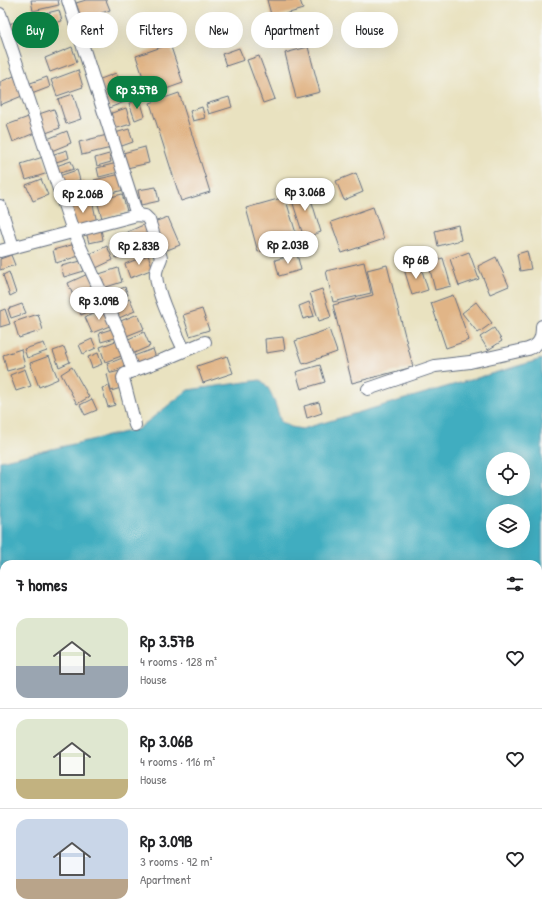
<!DOCTYPE html>
<meta charset="utf-8">
<style>
body{margin:0;font-family:"Patrick Hand",sans-serif;background:#f2f2f2;color:#202124;height:100vh;display:flex;flex-direction:column;font-size:15px;white-space:nowrap}
*{box-sizing:border-box;margin:0}
p{font-size:13px;color:#757577}
.icon{flex:none;width:22px;height:22px;fill:none;stroke:currentColor;stroke-width:2;stroke-linecap:round;stroke-linejoin:round}
.map{position:relative;flex:1;overflow:hidden}
.side{position:absolute;left:0px;top:560px;width:542px;height:356px;display:flex;flex-direction:column;background:#fff;border-radius:12px 12px 0 0;box-shadow:0 4px 16px #0002}
.side>*{flex:none}
.hud{position:absolute;left:12px;top:12px;width:518px;height:36px;display:flex;gap:8px}
.tools{position:absolute;left:486px;top:452px;display:grid;gap:8px}
.tools a{display:grid;place-items:center;width:44px;height:44px;border-radius:50%;background:#fff;box-shadow:0 4px 16px #0002;font-size:20px}
.price{position:absolute;translate:-50% -34px;padding:0 9px;border-radius:14px;background:#fff;color:#222;font-size:13px;line-height:26px;filter:drop-shadow(0 1px 2px #0008)}
.price::after{content:'';position:absolute;left:50%;top:24px;width:12px;height:9px;margin-left:-6px;background:inherit;clip-path:polygon(0 0,100% 0,50% 100%)}
.price.active{background:#0b8043;color:#fff}
ul{padding:0;list-style:none}
li{display:flex;align-items:center;gap:12px;height:100px;padding:0 16px}
li+li{border-top:1px solid #e0e0e0}
li span{display:grid;place-items:center;flex:none;width:112px;height:80px;border-radius:12px;color:#555}
li>.icon{margin-inline-start:auto}
span .icon{width:48px;height:48px;fill:#fffc;stroke-width:1}
li b{font-size:17px}
h2{display:flex;justify-content:space-between;align-items:center;height:48px;padding:0 16px;font-size:17px}
.tag{padding:0 14px;border-radius:18px;background:#fff;box-shadow:0 4px 16px #0002;font-size:14px;line-height:36px}
.tag.active{background:#0b8043;color:#fff}
.map>svg:first-child{display:block}
.water{fill:#41adc0;stroke:#2e6e8f;fill-rule:evenodd}
.lines{fill:none;stroke-linecap:round;stroke-linejoin:round}
.stream{stroke:#41adc0;stroke-width:4.5}
.building{fill:#e1b587}
.street-casing{stroke:#636e80;stroke-width:14}
.street{stroke:#fff;stroke-width:12}
</style>
<div class="map">
<svg width="542" height="916" viewBox="0 0 542 916">
<rect width="100%" height="100%" fill="#f6f6f2"/>
<filter id="ink" filterUnits="userSpaceOnUse"><feTurbulence type="fractalNoise" baseFrequency=".025" numOctaves="2"/><feDisplacementMap in="SourceGraphic" scale="8" xChannelSelector="R" yChannelSelector="G"/><feConvolveMatrix kernelMatrix="1 2 1 2 8 2 1 2 1" color-interpolation-filters="sRGB"/></filter>
<filter id="wash" filterUnits="userSpaceOnUse"><feTurbulence type="fractalNoise" baseFrequency=".012" numOctaves="4" result="noise"/><feDisplacementMap in="SourceGraphic" scale="16" xChannelSelector="R" yChannelSelector="G"/><feGaussianBlur stdDeviation="0.9" result="paint"/><feColorMatrix in="noise" values="0 0 0 0 0 0 0 0 0 0 0 0 0 0 0 0 0 1.4 0 .05"/><feComposite in="paint" operator="in"/></filter>
<g filter="url(#wash)">
<rect width="100%" height="100%" fill="#e9e2c0"/>
<!-- water -->
<path class="water" d="M542 359V806L538 807V564H4V912H12L0 914V461L138 429 188 390 260 380C271 385 277 410 281 422L291 427 302 429ZM493 459H523V489H493ZM493 511H523V541H493Z"/>
<g class="lines">
<!-- stream -->
<polyline class="stream" points="402,912 403,916"/>
</g>
<g id="blocks">
<!-- building -->
<g class="building">
<polygon points="31,0 58,0 59,5 33,11"/>
<polygon points="86,0 106,0 110,10 82,20 76,3"/>
<polygon points="267,0 300,0 303,9 272,18"/>
<polygon points="59,10 62,21 38,27 35,16"/>
<polygon points="28,19 30,28 11,33 8,24"/>
<polygon points="170,44 183,83 149,95 136,56"/>
<polygon points="72,47 77,62 50,72 45,58"/>
<polygon points="308,47 320,92 296,98 285,53"/>
<polygon points="239,48 244,60 226,66 222,54"/>
<polygon points="259,56 275,99 263,103 247,60"/>
<polygon points="78,70 83,87 57,96 51,80"/>
<polygon points="116,73 127,101 109,108 98,80"/>
<polygon points="14,76 22,96 0,105 0,82"/>
<polygon points="47,77 50,87 29,95 25,85"/>
<polygon points="179,93 210,192 181,201 150,103"/>
<polygon points="73,94 81,119 66,124 58,99"/>
<polygon points="229,97 232,107 209,114 206,104"/>
<polygon points="140,100 145,116 135,120 129,103"/>
<polygon points="202,107 205,118 193,121 190,111"/>
<polygon points="126,108 131,124 114,129 109,114"/>
<polygon points="54,109 60,128 43,134 36,115"/>
<polygon points="31,116 37,132 13,142 7,125"/>
<polygon points="129,129 133,142 119,147 115,133"/>
<polygon points="67,131 71,143 49,152 45,140"/>
<polygon points="107,135 111,148 82,155 79,142"/>
<polygon points="145,147 149,163 127,168 123,153"/>
<polygon points="67,150 69,158 53,163 51,155"/>
<polygon points="109,154 111,162 97,166 95,158"/>
<polygon points="43,157 48,173 26,180 21,164"/>
<polygon points="71,161 74,169 56,174 53,167"/>
<polygon points="117,163 119,172 99,177 97,168"/>
<polygon points="77,170 80,180 60,187 56,177"/>
<polygon points="356,173 363,192 344,200 336,181"/>
<polygon points="121,174 124,190 98,196 94,180"/>
<polygon points="41,179 48,195 33,201 26,185"/>
<polygon points="84,181 89,197 65,205 60,189"/>
<polygon points="307,186 321,232 304,238 289,191"/>
<polygon points="156,187 159,201 141,205 138,190"/>
<polygon points="122,194 127,211 102,218 97,201"/>
<polygon points="285,197 298,240 258,252 246,208"/>
<polygon points="92,200 97,223 75,229 69,206"/>
<polygon points="373,207 384,239 342,253 331,222"/>
<polygon points="168,217 180,245 162,252 151,223"/>
<polygon points="148,223 157,247 136,255 127,232"/>
<polygon points="458,225 461,240 438,246 435,231"/>
<polygon points="101,229 103,240 89,243 86,232"/>
<polygon points="121,238 127,254 116,258 110,243"/>
<polygon points="75,244 79,256 56,263 53,250"/>
<polygon points="107,246 113,260 96,268 90,254"/>
<polygon points="527,251 531,269 520,271 517,254"/>
<polygon points="469,252 479,279 459,286 450,259"/>
<polygon points="297,254 301,270 279,276 275,260"/>
<polygon points="11,255 15,265 0,270 0,259"/>
<polygon points="148,255 153,269 130,278 125,264"/>
<polygon points="496,257 509,286 490,294 478,266"/>
<polygon points="443,258 451,286 435,290 428,262"/>
<polygon points="81,261 84,271 64,277 61,266"/>
<polygon points="364,262 371,293 333,302 326,271"/>
<polygon points="420,264 428,290 412,295 404,269"/>
<polygon points="387,265 413,367 352,383 333,305 373,295 367,270"/>
<polygon points="118,268 122,282 100,289 96,275"/>
<polygon points="9,272 16,293 10,296 3,275"/>
<polygon points="90,273 103,305 81,315 68,283"/>
<polygon points="125,287 128,295 108,303 105,295"/>
<polygon points="322,289 331,317 319,321 310,293"/>
<polygon points="453,295 469,340 446,348 431,303"/>
<polygon points="130,299 135,311 119,318 114,305"/>
<polygon points="309,302 314,316 303,319 299,306"/>
<polygon points="476,302 492,323 478,333 462,313"/>
<polygon points="22,304 26,313 11,318 8,309"/>
<polygon points="5,309 10,324 0,327 0,311"/>
<polygon points="106,309 112,325 92,333 85,317"/>
<polygon points="202,309 209,330 190,336 183,315"/>
<polygon points="38,314 43,330 19,338 14,322"/>
<polygon points="138,314 144,329 124,337 118,322"/>
<polygon points="115,328 118,337 101,342 99,333"/>
<polygon points="494,328 502,341 488,350 480,337"/>
<polygon points="329,329 337,352 303,364 295,341"/>
<polygon points="144,332 150,346 132,354 126,340"/>
<polygon points="283,337 285,350 266,353 265,339"/>
<polygon points="92,339 96,348 83,354 79,345"/>
<polygon points="118,340 124,355 105,362 100,347"/>
<polygon points="44,343 47,351 27,358 24,349"/>
<polygon points="64,347 70,362 59,367 53,351"/>
<polygon points="21,349 25,366 7,371 3,355"/>
<polygon points="153,349 157,361 135,369 131,357"/>
<polygon points="98,353 102,364 92,368 88,357"/>
<polygon points="49,356 58,379 39,387 30,363"/>
<polygon points="227,356 233,373 203,383 197,366"/>
<polygon points="125,357 128,365 110,372 107,364"/>
<polygon points="320,365 325,382 301,389 296,372"/>
<polygon points="72,367 89,397 77,404 61,374"/>
<polygon points="25,369 31,386 16,391 10,375"/>
<polygon points="120,371 124,387 111,391 107,374"/>
<polygon points="109,386 115,405 108,407 102,388"/>
<polygon points="92,399 97,410 85,415 80,405"/>
<polygon points="319,402 322,413 307,418 304,406"/>
<polygon points="538,895 542,895 542,916 504,916 504,912 538,912"/>
</g>
</g>
</g>
<g filter="url(#ink)">
<use href="#blocks" fill-opacity="0" stroke="#636e80" stroke-width="1"/>
<g class="lines">
<!-- street casing -->
<g class="street-casing">
<g id="street">
<polyline points="68,0 137,215"/>
<polyline points="0,14 73,231 120,334 133,371"/>
<polyline points="0,206 13,247"/>
<path d="M0 251 137 215 145 216 149 220 161 258C159 264 155 270 156 276 158 297 175 330 184 350"/>
<path d="M368 389 435 366 470 362 528 349C540 345 542 338 542 326"/>
<polyline points="135,425 123,378 125,374 165,359 205,342"/>
<polyline points="538,883 542,882"/>
<polyline points="413,912 414,916"/>
</g>
</g>
<!-- street -->
<use href="#street" class="street"/>
</g>
</g>
</svg>
<div class="tools">
<a><svg class="icon" aria-label="locate" viewBox="0 0 24 24"><circle cx="12" cy="12" r="6"/><path d="M12 2v4M12 18v4M2 12h4M18 12h4"/></svg></a>
<a><svg class="icon" aria-label="layers" viewBox="0 0 24 24"><path d="M12 4l9 5-9 5-9-5zM3 14l9 5 9-5"/></svg></a>
</div>
<b class="price active" style="left:137px;top:110px">Rp 3.57B</b>
<b class="price" style="left:305px;top:212px">Rp 3.06B</b>
<b class="price" style="left:83px;top:214px">Rp 2.06B</b>
<b class="price" style="left:288px;top:265px">Rp 2.03B</b>
<b class="price" style="left:139px;top:266px">Rp 2.83B</b>
<b class="price" style="left:416px;top:280px">Rp 6B</b>
<b class="price" style="left:99px;top:321px">Rp 3.09B</b>
<div class="hud">
<a class="tag active">Buy</a>
<a class="tag">Rent</a>
<a class="tag">Filters</a>
<a class="tag">New</a>
<a class="tag">Apartment</a>
<a class="tag">House</a>
</div>
<section class="side">
<h2>7 homes<svg class="icon" aria-label="filters" viewBox="0 0 24 24"><path d="M4 7h16M4 17h16"/><circle cx="9" cy="7" r="2"/><circle cx="15" cy="17" r="2"/></svg></h2>
<ul>
<li><span style="background:linear-gradient(#dfe7d0 60%,#9aa5b1 0)"><svg class="icon" aria-label="home" viewBox="0 0 24 24"><path d="M3 11l9-7 9 7M6 9v11h12V9"/></svg></span><div><b>Rp 3.57B</b><p>4 rooms · 128 m²</p><p>House</p></div><svg class="icon" aria-label="heart" viewBox="0 0 24 24"><path d="M12 20l-8-8c-3-5 5-10 8-4 3-6 11-1 8 4z"/></svg></li>
<li><span style="background:linear-gradient(#dfe7d0 75%,#c2b280 0)"><svg class="icon" aria-label="home" viewBox="0 0 24 24"><path d="M3 11l9-7 9 7M6 9v11h12V9"/></svg></span><div><b>Rp 3.06B</b><p>4 rooms · 116 m²</p><p>House</p></div><svg class="icon" aria-label="heart" viewBox="0 0 24 24"><path d="M12 20l-8-8c-3-5 5-10 8-4 3-6 11-1 8 4z"/></svg></li>
<li><span style="background:linear-gradient(#c9d6e8 75%,#b9a48a 0)"><svg class="icon" aria-label="home" viewBox="0 0 24 24"><path d="M3 11l9-7 9 7M6 9v11h12V9"/></svg></span><div><b>Rp 3.09B</b><p>3 rooms · 92 m²</p><p>Apartment</p></div><svg class="icon" aria-label="heart" viewBox="0 0 24 24"><path d="M12 20l-8-8c-3-5 5-10 8-4 3-6 11-1 8 4z"/></svg></li>
</ul>
</section>
</div>
